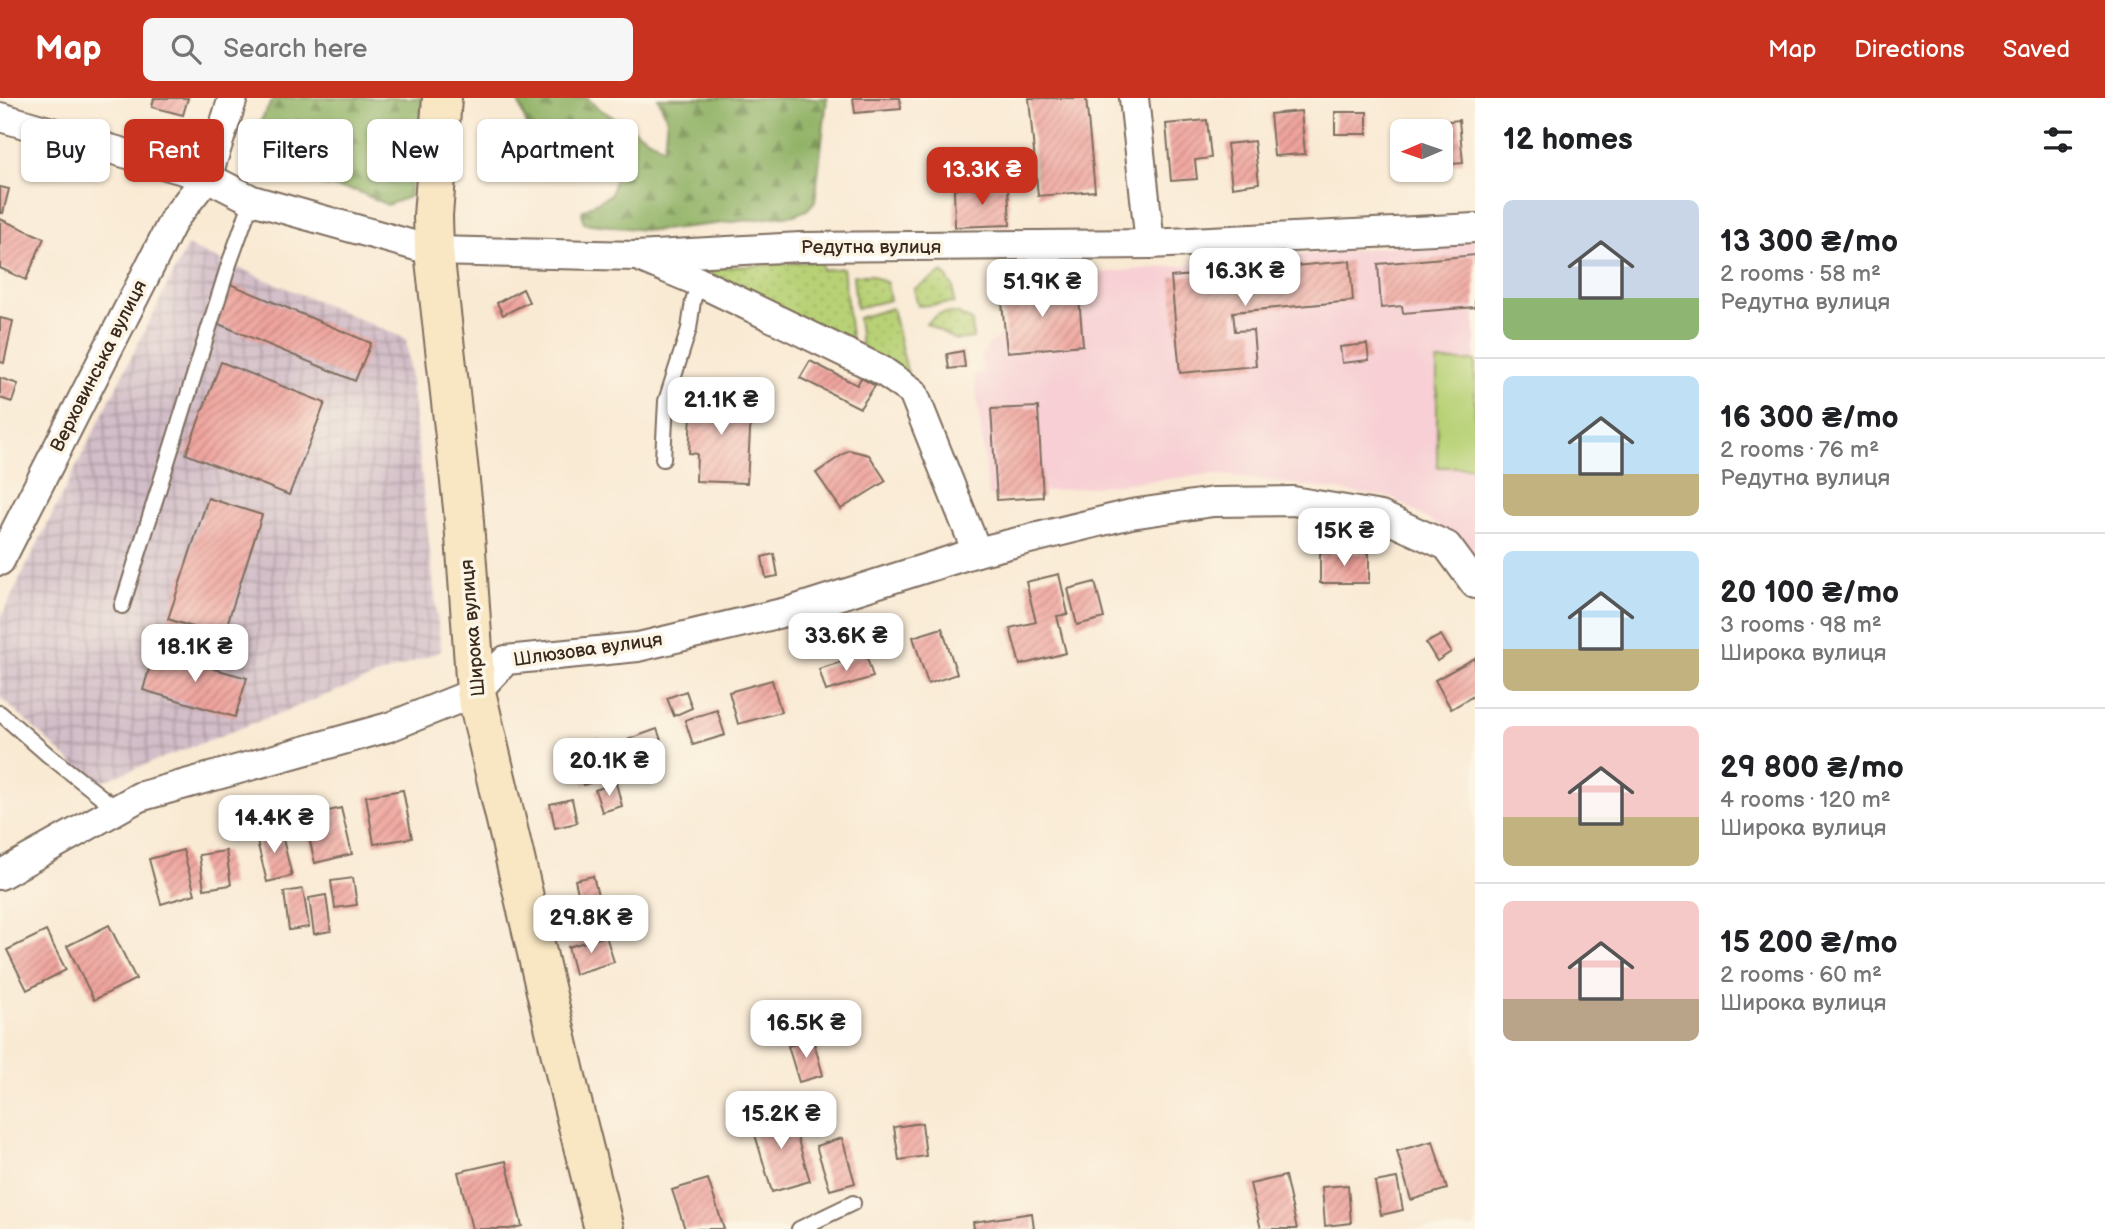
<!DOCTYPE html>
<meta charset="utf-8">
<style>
body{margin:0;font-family:"Balsamiq Sans",sans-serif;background:#f6f6f6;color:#202124;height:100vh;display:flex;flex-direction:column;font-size:26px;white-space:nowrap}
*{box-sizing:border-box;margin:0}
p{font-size:23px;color:#757577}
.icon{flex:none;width:38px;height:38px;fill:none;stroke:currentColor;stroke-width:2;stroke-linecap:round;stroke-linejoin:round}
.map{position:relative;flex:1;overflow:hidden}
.panel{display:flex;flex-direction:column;background:#fff;width:630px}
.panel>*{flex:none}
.guide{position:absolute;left:21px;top:21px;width:665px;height:63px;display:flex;gap:14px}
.needle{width:46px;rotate:268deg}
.buttons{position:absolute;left:1390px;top:21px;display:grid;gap:14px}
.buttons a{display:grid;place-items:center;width:63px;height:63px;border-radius:10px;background:#fff;box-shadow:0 2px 5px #0004;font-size:35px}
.price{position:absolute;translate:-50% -60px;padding:0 16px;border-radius:14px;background:#fff;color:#222;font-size:23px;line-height:46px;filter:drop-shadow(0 2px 4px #0008)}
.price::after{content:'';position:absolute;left:50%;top:42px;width:21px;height:16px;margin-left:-10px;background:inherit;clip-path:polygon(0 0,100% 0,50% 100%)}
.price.selected{background:#c8321e;color:#fff}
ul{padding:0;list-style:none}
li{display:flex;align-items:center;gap:21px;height:175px;padding:0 28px}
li+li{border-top:2px solid #e0e0e0}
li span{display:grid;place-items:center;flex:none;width:196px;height:140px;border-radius:10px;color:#555}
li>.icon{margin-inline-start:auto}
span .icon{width:84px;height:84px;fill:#fffc;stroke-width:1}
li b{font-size:30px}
h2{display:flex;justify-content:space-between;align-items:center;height:84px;padding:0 28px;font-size:30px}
.pill{padding:0 24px;border-radius:10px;background:#fff;box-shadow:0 2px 5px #0004;font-size:24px;line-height:63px}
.pill.selected{background:#c8321e;color:#fff}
header{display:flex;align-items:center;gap:42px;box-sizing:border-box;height:98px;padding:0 35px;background:#c8321e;color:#fff}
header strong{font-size:33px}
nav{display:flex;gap:38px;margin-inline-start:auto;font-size:24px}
.search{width:490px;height:63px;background:#f6f6f6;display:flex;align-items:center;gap:18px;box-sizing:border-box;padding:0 24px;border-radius:10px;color:#757577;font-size:26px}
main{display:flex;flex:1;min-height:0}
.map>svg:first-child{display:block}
.built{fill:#f7cfd4}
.industrial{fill:url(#industrial-grid)}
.grass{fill:url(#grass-dots);stroke:#7a7e4a;stroke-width:2}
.forest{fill:url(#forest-firs);stroke:#666e42;stroke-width:2}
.pitch{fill:#b8d176;stroke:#7a7e4a;stroke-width:2}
.building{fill:url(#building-hatch)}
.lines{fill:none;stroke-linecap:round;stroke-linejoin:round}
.lane-casing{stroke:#7e6d5e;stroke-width:18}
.street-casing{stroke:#7e6d5e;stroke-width:32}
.secondary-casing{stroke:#7e6d5e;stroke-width:42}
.lane{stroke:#fff;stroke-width:14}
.street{stroke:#fff;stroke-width:28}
.secondary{stroke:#f9e7c3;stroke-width:38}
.labels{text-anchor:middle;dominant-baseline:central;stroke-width:7;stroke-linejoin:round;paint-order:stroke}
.street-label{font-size:19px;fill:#3b2a1e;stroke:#fcf5e5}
</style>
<header>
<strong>Map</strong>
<div class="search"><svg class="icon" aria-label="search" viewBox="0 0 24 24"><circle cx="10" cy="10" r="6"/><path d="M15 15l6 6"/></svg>Search here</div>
<nav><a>Map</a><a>Directions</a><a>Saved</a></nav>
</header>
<main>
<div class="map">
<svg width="1475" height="1131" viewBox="0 0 1475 1131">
<defs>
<pattern id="industrial-grid" width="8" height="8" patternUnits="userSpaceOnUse" patternTransform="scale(1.75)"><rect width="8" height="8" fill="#d2bdc8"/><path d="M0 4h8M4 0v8" fill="none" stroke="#ac9aa2"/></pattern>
<pattern id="grass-dots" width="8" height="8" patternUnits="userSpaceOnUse" patternTransform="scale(1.75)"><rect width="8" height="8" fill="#b8d176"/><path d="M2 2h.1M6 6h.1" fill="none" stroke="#9fb466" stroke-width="1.8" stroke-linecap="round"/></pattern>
<pattern id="forest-firs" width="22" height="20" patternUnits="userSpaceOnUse" patternTransform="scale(1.75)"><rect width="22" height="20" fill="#92b367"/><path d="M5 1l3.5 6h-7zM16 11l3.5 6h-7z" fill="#789254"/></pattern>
<pattern id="building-hatch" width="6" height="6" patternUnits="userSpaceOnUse" patternTransform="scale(1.75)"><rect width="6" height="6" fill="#efa39d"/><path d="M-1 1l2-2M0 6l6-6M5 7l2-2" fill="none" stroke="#c3857f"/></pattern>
</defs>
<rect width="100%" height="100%" fill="#fcf5e5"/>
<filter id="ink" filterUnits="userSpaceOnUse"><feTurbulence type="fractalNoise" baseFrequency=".0143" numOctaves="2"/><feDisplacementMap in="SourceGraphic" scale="14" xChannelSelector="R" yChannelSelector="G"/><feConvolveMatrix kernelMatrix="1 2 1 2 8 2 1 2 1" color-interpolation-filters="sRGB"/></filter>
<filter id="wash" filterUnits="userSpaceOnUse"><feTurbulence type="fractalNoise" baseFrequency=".00686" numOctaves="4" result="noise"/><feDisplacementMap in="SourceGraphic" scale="28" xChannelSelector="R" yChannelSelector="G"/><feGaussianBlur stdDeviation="1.57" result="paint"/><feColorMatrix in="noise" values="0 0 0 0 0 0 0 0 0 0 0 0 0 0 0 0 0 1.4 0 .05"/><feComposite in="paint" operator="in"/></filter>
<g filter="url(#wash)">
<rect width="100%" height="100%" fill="#f9ead4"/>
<!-- built -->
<polygon class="built" points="1475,141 1475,263 1437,263 1437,368 1475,369 1475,465 1455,438 1393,400 1216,376 989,399 974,276 983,274 981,258 989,246 1077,177"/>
<!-- industrial -->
<polygon class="industrial" points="187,148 406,241 441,553 95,686 0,599 0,521"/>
<!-- grass -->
<g class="grass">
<polygon points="821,163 822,172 843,170 852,248 702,171"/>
<polygon points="943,174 953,189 954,205 918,208 914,191"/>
<polygon points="853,177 871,177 887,185 890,202 856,210"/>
<polygon points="892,210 908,277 862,253 858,220"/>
<polygon points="956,215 972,223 973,240 956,242 926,225 939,216"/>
</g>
<!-- forest -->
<g class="forest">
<polygon points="274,0 423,0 409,99 387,107 357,93 295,83 249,71 253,36"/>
<polygon points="517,0 588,0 595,8 664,50 667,20 658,0 827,0 815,103 807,112 794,117 653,133 584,125 582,113 611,96 616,75 600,58 553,56 533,44"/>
</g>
<!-- pitch -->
<rect class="pitch" x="1437" y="263" width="38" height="106"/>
<g id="blocks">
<!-- building -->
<g class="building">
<polygon points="154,0 188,0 183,17 152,9"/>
<polygon points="853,0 900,0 901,11 855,15"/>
<polygon points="1029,0 1086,0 1095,93 1038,98"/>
<polygon points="1301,13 1305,56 1274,58 1270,16"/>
<rect x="1335" y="14" width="32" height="22"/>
<polygon points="1207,22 1211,60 1195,62 1197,81 1171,83 1166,26"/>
<polygon points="1459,22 1463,65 1440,67 1440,33 1431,33 1430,25"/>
<polygon points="1254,43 1259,85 1232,89 1227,46"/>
<polygon points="0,89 9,91 3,115 0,115"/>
<polygon points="1008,89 1010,127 955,129 954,91"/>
<polygon points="0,121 44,140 26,182 0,170"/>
<polygon points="1475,157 1475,209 1403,215 1402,208 1381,210 1378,166"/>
<polygon points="1350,163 1353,203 1233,214 1235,233 1253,232 1256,268 1180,275 1171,179"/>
<polygon points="230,186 371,245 355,283 214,224"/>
<polygon points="1078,188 1083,247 1007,254 1001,195"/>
<polygon points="523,191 529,204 503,217 497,205"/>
<polygon points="0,220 13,223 4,265 0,264"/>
<polygon points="1367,246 1369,262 1342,265 1340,249"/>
<polygon points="963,253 965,269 949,271 947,256"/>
<polygon points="810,263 857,287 861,280 875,288 860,310 800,280"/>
<polygon points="221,264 325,305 289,397 186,356"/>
<polygon points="0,280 18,286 12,304 0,300"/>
<polygon points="692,296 752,299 747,385 696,383 697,356 689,355"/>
<polygon points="1038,309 1043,399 997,402 991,311"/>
<polygon points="849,352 869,357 886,383 841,411 816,375"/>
<polygon points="208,400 262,417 223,539 168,521"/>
<rect x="1320" y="455" width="49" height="30"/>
<polygon points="774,456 778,478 766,480 762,459"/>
<polygon points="1059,476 1068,516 1057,518 1066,555 1020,567 1010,530 1036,524 1026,484"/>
<polygon points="1095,484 1104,520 1077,527 1068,491"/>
<polygon points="942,530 957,576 928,586 913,539"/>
<polygon points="1441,537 1451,554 1437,563 1426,545"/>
<polygon points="154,554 247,580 235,619 143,592"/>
<polygon points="866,556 873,579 826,593 819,571"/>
<polygon points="1475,560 1475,597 1451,611 1435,582"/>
<polygon points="772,582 781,614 738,626 729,594"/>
<polygon points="686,593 692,610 674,618 667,600"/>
<polygon points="717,612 725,637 693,647 685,622"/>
<polygon points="657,631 666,656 638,666 629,641"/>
<polygon points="593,641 607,679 584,687 570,650"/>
<polygon points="616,685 622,708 602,714 595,692"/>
<polygon points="403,692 412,740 374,746 366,698"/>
<polygon points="572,701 577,725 555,730 550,706"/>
<polygon points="341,710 352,756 315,765 304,719"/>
<polygon points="280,729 292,778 267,784 255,735"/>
<polygon points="183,752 195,796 161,806 149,761"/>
<polygon points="226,753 231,787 204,791 199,757"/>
<polygon points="593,778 602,813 583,817 575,782"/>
<polygon points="353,780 357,807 335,810 331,783"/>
<polygon points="303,791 309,829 289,832 284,794"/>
<polygon points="326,797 331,833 314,836 309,800"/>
<polygon points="109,827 136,881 94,902 67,848"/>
<polygon points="46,833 66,872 27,892 7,852"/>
<polygon points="606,838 614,864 575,876 568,849"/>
<polygon points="813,941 823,977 799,984 788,948"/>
<polygon points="789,1011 810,1083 772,1094 751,1023"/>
<polygon points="922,1025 926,1058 899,1062 894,1029"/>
<polygon points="842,1040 855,1085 830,1092 816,1048"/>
<polygon points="1433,1043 1447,1091 1411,1102 1397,1053"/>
<polygon points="506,1063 522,1128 510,1131 472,1131 458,1074"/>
<polygon points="1285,1078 1297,1131 1261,1131 1250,1086"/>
<polygon points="1397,1080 1403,1112 1381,1117 1375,1084"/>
<polygon points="708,1081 724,1131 685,1131 672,1092"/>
<polygon points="1348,1087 1351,1125 1325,1128 1322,1089"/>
<polygon points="1032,1115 1034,1131 974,1131 973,1124"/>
</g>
</g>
</g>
<g filter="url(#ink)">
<use href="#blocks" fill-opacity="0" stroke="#7e6d5e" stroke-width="2"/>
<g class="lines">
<!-- lane casing -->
<g class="lane-casing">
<g id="lane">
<polyline points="663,361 666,303 689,231 693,203 699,184"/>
<polyline points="122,508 229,166 252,102"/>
<polyline points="0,615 48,657 117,711"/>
<polyline points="799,1131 853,1105"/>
</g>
</g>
<!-- street casing -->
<g class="street-casing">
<g id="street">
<polyline points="1134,0 1150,146"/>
<polyline points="0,19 207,79 252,102 434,153 636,158 801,149 1150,146 1475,130"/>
<polyline points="644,161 699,184 881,272 913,294 977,454"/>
<polyline points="0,463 174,121 207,79 233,0"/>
<polyline points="0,777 139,699 389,629 476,594 506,562 638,549 790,513 977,454 1131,416 1213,404 1293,403 1381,418 1447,448 1475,486"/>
</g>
</g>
<!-- secondary casing -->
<g class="secondary-casing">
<polyline id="secondary" points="442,0 433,118 434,153 463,410 476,594 571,1000 604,1131"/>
</g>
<!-- lane -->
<use href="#lane" class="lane"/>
<!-- street -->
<use href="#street" class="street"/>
<!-- secondary -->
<use href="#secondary" class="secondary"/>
</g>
</g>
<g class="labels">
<!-- street labels -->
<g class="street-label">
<text x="871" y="149">Редутна вулиця</text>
<text transform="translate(99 268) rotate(-63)">Верховинська вулиця</text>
<text transform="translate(473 530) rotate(-95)">Широка вулиця</text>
<text transform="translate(588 552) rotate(-8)">Шлюзова вулиця</text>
</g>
</g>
</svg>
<div class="buttons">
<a><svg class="needle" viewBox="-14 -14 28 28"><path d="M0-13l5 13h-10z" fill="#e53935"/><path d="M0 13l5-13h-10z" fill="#757577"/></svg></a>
</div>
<b class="price selected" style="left:982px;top:109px">13.3K ₴</b>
<b class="price" style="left:1245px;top:210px">16.3K ₴</b>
<b class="price" style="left:1042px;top:221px">51.9K ₴</b>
<b class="price" style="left:721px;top:339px">21.1K ₴</b>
<b class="price" style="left:1344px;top:470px">15K ₴</b>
<b class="price" style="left:846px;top:575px">33.6K ₴</b>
<b class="price" style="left:195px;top:586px">18.1K ₴</b>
<b class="price" style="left:609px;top:700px">20.1K ₴</b>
<b class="price" style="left:274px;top:757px">14.4K ₴</b>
<b class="price" style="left:591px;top:857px">29.8K ₴</b>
<b class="price" style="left:806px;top:962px">16.5K ₴</b>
<b class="price" style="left:781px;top:1053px">15.2K ₴</b>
<div class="guide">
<a class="pill">Buy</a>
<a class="pill selected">Rent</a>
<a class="pill">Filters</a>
<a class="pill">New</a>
<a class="pill">Apartment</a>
</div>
</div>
<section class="panel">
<h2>12 homes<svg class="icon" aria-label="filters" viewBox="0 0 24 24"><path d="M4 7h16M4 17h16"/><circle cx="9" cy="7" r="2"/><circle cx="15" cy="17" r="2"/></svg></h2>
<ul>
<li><span style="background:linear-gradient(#c9d6e8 70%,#8fb573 0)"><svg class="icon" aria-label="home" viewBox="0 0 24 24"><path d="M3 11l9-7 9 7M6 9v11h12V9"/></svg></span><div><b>13 300 ₴/mo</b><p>2 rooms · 58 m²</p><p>Редутна вулиця</p></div></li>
<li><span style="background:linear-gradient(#bfe0f5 70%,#c2b280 0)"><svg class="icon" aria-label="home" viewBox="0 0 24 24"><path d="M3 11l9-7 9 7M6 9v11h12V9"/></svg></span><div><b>16 300 ₴/mo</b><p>2 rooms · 76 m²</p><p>Редутна вулиця</p></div></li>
<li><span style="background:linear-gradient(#bfe0f5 70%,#c2b280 0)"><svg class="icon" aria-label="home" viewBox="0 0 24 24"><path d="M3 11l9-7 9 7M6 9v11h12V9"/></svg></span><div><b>20 100 ₴/mo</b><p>3 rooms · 98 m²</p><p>Широка вулиця</p></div></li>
<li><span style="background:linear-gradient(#f6c9c9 65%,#c2b280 0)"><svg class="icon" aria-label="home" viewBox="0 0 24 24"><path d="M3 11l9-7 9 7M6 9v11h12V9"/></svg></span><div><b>29 800 ₴/mo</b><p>4 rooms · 120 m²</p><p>Широка вулиця</p></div></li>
<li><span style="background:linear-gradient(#f6c9c9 70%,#b9a48a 0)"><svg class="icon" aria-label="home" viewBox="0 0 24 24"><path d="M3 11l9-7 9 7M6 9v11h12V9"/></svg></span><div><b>15 200 ₴/mo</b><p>2 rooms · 60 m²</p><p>Широка вулиця</p></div></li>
</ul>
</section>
</main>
